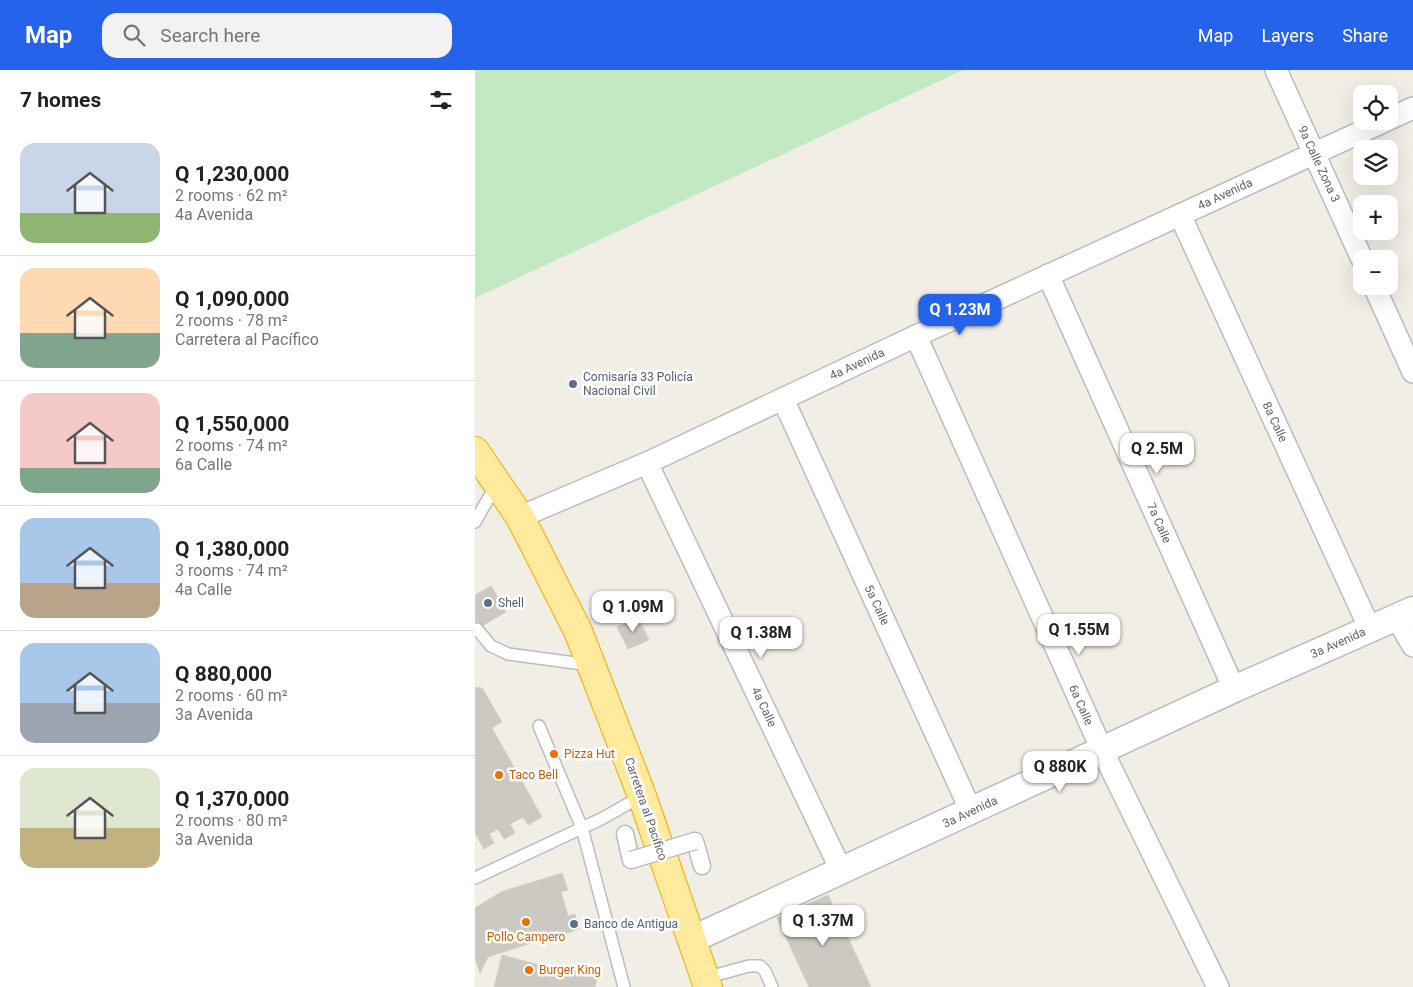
<!DOCTYPE html>
<meta charset="utf-8">
<style>
body{margin:0;font-family:Roboto,sans-serif;background:#f2f2f2;color:#222;height:100vh;display:flex;flex-direction:column;font-size:19px;white-space:nowrap}
*{box-sizing:border-box;margin:0}
p{font-size:16px;color:#767676}
.icon{flex:none;width:28px;height:28px;fill:none;stroke:currentColor;stroke-width:2;stroke-linecap:round;stroke-linejoin:round}
.map{position:relative;flex:1;overflow:hidden}
.details{display:flex;flex-direction:column;background:#fff;width:475px}
.details>*{flex:none}
.controls{position:absolute;left:878px;top:15px;display:grid;gap:10px}
.controls a{display:grid;place-items:center;width:45px;height:45px;border-radius:10px;background:#fff;box-shadow:0 5px 20px #0002;font-size:25px}
.price{position:absolute;translate:-50% -42px;padding:0 11px;border-radius:10px;background:#fff;color:#222;font-size:16px;line-height:32px;filter:drop-shadow(0 1px 2px #0008)}
.price::after{content:'';position:absolute;left:50%;top:30px;width:15px;height:11px;margin-left:-8px;background:inherit;clip-path:polygon(0 0,100% 0,50% 100%)}
.price.selected{background:#2563eb;color:#fff}
ul{padding:0;list-style:none}
li{display:flex;align-items:center;gap:15px;height:125px;padding:0 20px}
li+li{border-top:1px solid #e0e0e0}
li span{display:grid;place-items:center;flex:none;width:140px;height:100px;border-radius:15px;color:#555}
li>.icon{margin-inline-start:auto}
span .icon{width:60px;height:60px;fill:#fffc;stroke-width:1}
li b{font-size:21px}
h2{display:flex;justify-content:space-between;align-items:center;height:60px;padding:0 20px;font-size:21px}
header{display:flex;align-items:center;gap:30px;box-sizing:border-box;height:70px;padding:0 25px;background:#2563eb;color:#fff}
header strong{font-size:24px}
nav{display:flex;gap:28px;margin-inline-start:auto;font-size:18px}
.search{width:350px;height:45px;background:#f2f2f2;display:flex;align-items:center;gap:12px;box-sizing:border-box;padding:0 18px;border-radius:15px;color:#767676;font-size:19px}
main{display:flex;flex:1;min-height:0}
.map>svg:first-child{display:block}
.green{fill:#c2e9c2}
.building{fill:#ccc9c3;stroke:#d6d0c4}
.lines{fill:none;stroke-linecap:round;stroke-linejoin:round}
.service-casing{stroke:#b9bcc0;stroke-width:14}
.pedestrian-casing{stroke:#b9bcc0;stroke-width:19}
.minor-casing{stroke:#b9bcc0;stroke-width:24}
.tertiary-casing{stroke:#b9bcc0;stroke-width:29}
.trunk-casing{stroke:#f7ab00;stroke-width:30}
.service{stroke:#fff;stroke-width:11}
.pedestrian{stroke:#fff;stroke-width:16}
.minor{stroke:#fff;stroke-width:21}
.tertiary{stroke:#fff;stroke-width:26}
.trunk{stroke:#ffea9e;stroke-width:28}
.pedestrian-bridge-casing{stroke:#b9bcc0;stroke-width:19;stroke-linecap:butt}
.pedestrian-bridge{stroke:#fff;stroke-width:16}
.service-dot{fill:#5c6f8a;stroke:#fff;stroke-width:2}
.food-dot{fill:#e8710a;stroke:#fff;stroke-width:2}
.labels{text-anchor:middle;dominant-baseline:central;stroke-width:5;stroke-linejoin:round;paint-order:stroke}
.street-label{font-size:12px;fill:#5e6267;stroke:#fff}
.service-label{font-size:12px;fill:#4e5e75;stroke:#fff;text-anchor:start}
.food-label{font-size:12px;fill:#c56008;stroke:#fff;text-anchor:start}
</style>
<header>
<strong>Map</strong>
<div class="search"><svg class="icon" aria-label="search" viewBox="0 0 24 24"><circle cx="10" cy="10" r="6"/><path d="M15 15l6 6"/></svg>Search here</div>
<nav><a>Map</a><a>Layers</a><a>Share</a></nav>
</header>
<main>
<section class="details">
<h2>7 homes<svg class="icon" aria-label="filters" viewBox="0 0 24 24"><path d="M4 7h16M4 17h16"/><circle cx="9" cy="7" r="2"/><circle cx="15" cy="17" r="2"/></svg></h2>
<ul>
<li><span style="background:linear-gradient(#c9d6e8 70%,#8fb573 0)"><svg class="icon" aria-label="home" viewBox="0 0 24 24"><path d="M3 11l9-7 9 7M6 9v11h12V9"/></svg></span><div><b>Q 1,230,000</b><p>2 rooms · 62 m²</p><p>4a Avenida</p></div></li>
<li><span style="background:linear-gradient(#ffd9b3 65%,#7fa58c 0)"><svg class="icon" aria-label="home" viewBox="0 0 24 24"><path d="M3 11l9-7 9 7M6 9v11h12V9"/></svg></span><div><b>Q 1,090,000</b><p>2 rooms · 78 m²</p><p>Carretera al Pacífico</p></div></li>
<li><span style="background:linear-gradient(#f6c9c9 75%,#7fa58c 0)"><svg class="icon" aria-label="home" viewBox="0 0 24 24"><path d="M3 11l9-7 9 7M6 9v11h12V9"/></svg></span><div><b>Q 1,550,000</b><p>2 rooms · 74 m²</p><p>6a Calle</p></div></li>
<li><span style="background:linear-gradient(#a9c7e8 65%,#b9a48a 0)"><svg class="icon" aria-label="home" viewBox="0 0 24 24"><path d="M3 11l9-7 9 7M6 9v11h12V9"/></svg></span><div><b>Q 1,380,000</b><p>3 rooms · 74 m²</p><p>4a Calle</p></div></li>
<li><span style="background:linear-gradient(#a9c7e8 60%,#9aa5b1 0)"><svg class="icon" aria-label="home" viewBox="0 0 24 24"><path d="M3 11l9-7 9 7M6 9v11h12V9"/></svg></span><div><b>Q 880,000</b><p>2 rooms · 60 m²</p><p>3a Avenida</p></div></li>
<li><span style="background:linear-gradient(#dfe7d0 60%,#c2b280 0)"><svg class="icon" aria-label="home" viewBox="0 0 24 24"><path d="M3 11l9-7 9 7M6 9v11h12V9"/></svg></span><div><b>Q 1,370,000</b><p>2 rooms · 80 m²</p><p>3a Avenida</p></div></li>
</ul>
</section>
<div class="map">
<svg width="938" height="917" viewBox="0 0 938 917">
<rect width="100%" height="100%" fill="#f1eee6"/>
<!-- green -->
<polygon class="green" points="0,0 488,0 0,228"/>
<!-- building -->
<g class="building">
<polygon points="16,516 31,542 0,560 0,525"/>
<polygon points="163,547 174,570 153,579 142,557"/>
<polygon points="0,617 7,618 27,652 17,658 67,747 53,755 48,747 35,754 40,763 29,769 23,759 14,764 19,773 9,779 0,763"/>
<polygon points="87,803 93,820 86,822 93,846 100,844 104,859 89,864 90,869 77,873 75,867 13,887 5,903 0,888 0,838 26,822"/>
<polygon points="353,825 396,917 334,917 302,848"/>
<polygon points="27,885 94,903 96,897 123,904 120,917 19,917"/>
</g>
<g class="lines">
<!-- service casing -->
<g class="service-casing">
<g id="service">
<polyline points="0,452 21,415"/>
<polyline points="2,559 16,576 33,584 115,595"/>
<polyline points="0,808 107,758 64,656"/>
<polyline points="230,908 274,896 285,896 290,901 297,917"/>
<polyline points="149,917 107,758 128,748 167,726"/>
</g>
</g>
<!-- pedestrian casing -->
<g class="pedestrian-casing">
<g id="pedestrian">
<polyline points="150,764 156,790"/>
<polyline points="220,771 227,796"/>
</g>
</g>
<!-- minor casing -->
<g class="minor-casing">
<g id="minor">
<polyline points="801,0 887,189"/>
<polyline points="914,49 938,38"/>
<polyline points="705,145 895,559"/>
<polyline points="573,205 759,619"/>
<polyline points="899,216 938,302"/>
<polyline points="441,266 627,680 743,917"/>
<polyline points="308,329 496,741"/>
<polyline points="172,393 366,800"/>
<polyline points="45,447 172,393 441,266 910,51"/>
<polyline points="921,547 938,576"/>
</g>
</g>
<!-- tertiary casing -->
<g class="tertiary-casing">
<polyline id="tertiary" points="216,870 759,619 938,540"/>
</g>
<!-- trunk casing -->
<g class="trunk-casing">
<polyline id="trunk" points="0,381 45,447 103,561 167,726 233,917"/>
</g>
<!-- service -->
<use href="#service" class="service"/>
<!-- pedestrian -->
<use href="#pedestrian" class="pedestrian"/>
<!-- minor -->
<use href="#minor" class="minor"/>
<!-- tertiary -->
<use href="#tertiary" class="tertiary"/>
<!-- trunk -->
<use href="#trunk" class="trunk"/>
<!-- pedestrian-bridge casing -->
<g class="pedestrian-bridge-casing">
<polyline id="pedestrian-bridge" points="156,790 220,771"/>
</g>
<!-- pedestrian-bridge -->
<use href="#pedestrian-bridge" class="pedestrian-bridge"/>
</g>
<!-- markers -->
<g class="service-dot">
<circle cx="98" cy="314" r="5"/>
<circle cx="13" cy="533" r="5"/>
<circle cx="99" cy="854" r="5"/>
</g>
<g class="food-dot">
<circle cx="79" cy="684" r="5"/>
<circle cx="24" cy="705" r="5"/>
<circle cx="51" cy="852" r="5"/>
<circle cx="54" cy="900" r="5"/>
</g>
<g class="labels">
<!-- street labels -->
<g class="street-label">
<text transform="translate(844 94) rotate(65)">9a Calle Zona 3</text>
<text transform="translate(750 124) rotate(-25)">4a Avenida</text>
<text transform="translate(382 294) rotate(-25)">4a Avenida</text>
<text transform="translate(800 352) rotate(65)">8a Calle</text>
<text transform="translate(684 453) rotate(66)">7a Calle</text>
<text transform="translate(402 535) rotate(65)">5a Calle</text>
<text transform="translate(863 573) rotate(-24)">3a Avenida</text>
<text transform="translate(606 635) rotate(66)">6a Calle</text>
<text transform="translate(289 637) rotate(65)">4a Calle</text>
<text transform="translate(171 739) rotate(71)">Carretera al Pacífico</text>
<text transform="translate(495 742) rotate(-25)">3a Avenida</text>
</g>
<!-- service labels -->
<g class="service-label">
<text x="108" y="307">Comisaría 33 Policía<tspan x="108" dy="14">Nacional Civil</tspan></text>
<text x="23" y="533">Shell</text>
<text x="109" y="854">Banco de Antigua</text>
</g>
<!-- food labels -->
<g class="food-label">
<text x="89" y="684">Pizza Hut</text>
<text x="34" y="705">Taco Bell</text>
<text x="51" y="867" text-anchor="middle">Pollo Campero</text>
<text x="64" y="900">Burger King</text>
</g>
</g>
</svg>
<div class="controls">
<a><svg class="icon" aria-label="locate" viewBox="0 0 24 24"><circle cx="12" cy="12" r="6"/><path d="M12 2v4M12 18v4M2 12h4M18 12h4"/></svg></a>
<a><svg class="icon" aria-label="layers" viewBox="0 0 24 24"><path d="M12 4l9 5-9 5-9-5zM3 14l9 5 9-5"/></svg></a>
<a>+</a>
<a>−</a>
</div>
<b class="price selected" style="left:485px;top:266px">Q 1.23M</b>
<b class="price" style="left:682px;top:405px">Q 2.5M</b>
<b class="price" style="left:158px;top:563px">Q 1.09M</b>
<b class="price" style="left:604px;top:586px">Q 1.55M</b>
<b class="price" style="left:286px;top:589px">Q 1.38M</b>
<b class="price" style="left:585px;top:723px">Q 880K</b>
<b class="price" style="left:348px;top:877px">Q 1.37M</b>
</div>
</main>
